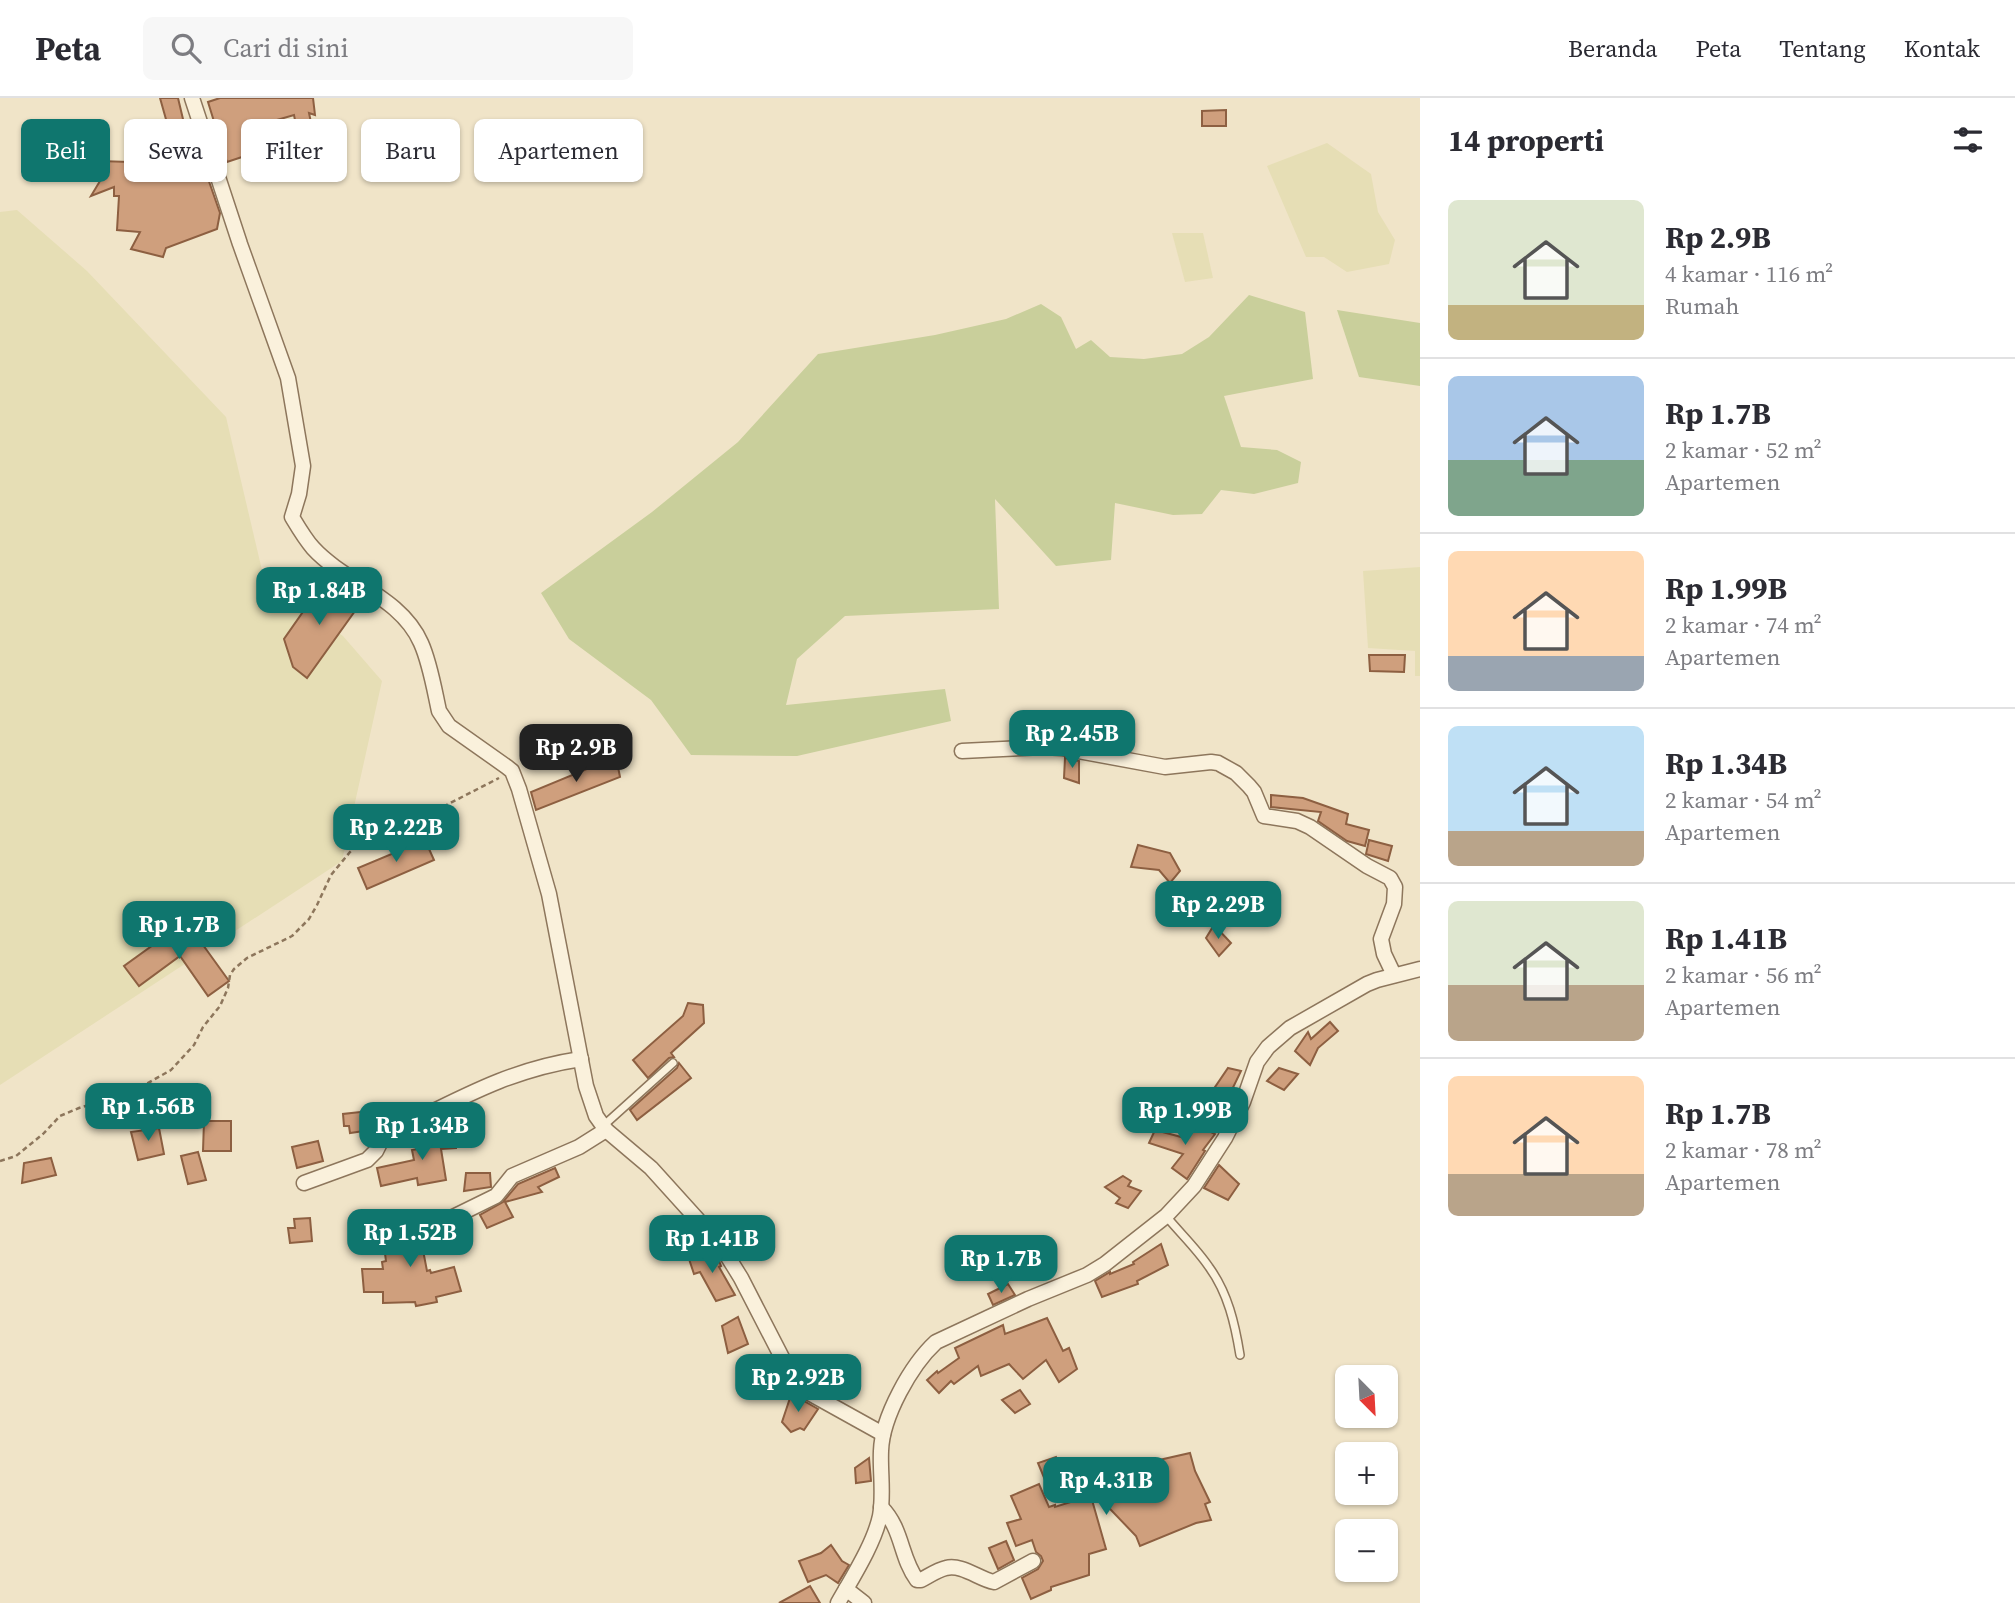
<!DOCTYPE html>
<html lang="id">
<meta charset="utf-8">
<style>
body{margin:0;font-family:"Source Serif 4",serif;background:#f7f7f7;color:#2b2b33;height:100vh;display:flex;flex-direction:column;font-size:26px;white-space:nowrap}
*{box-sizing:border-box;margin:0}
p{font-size:23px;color:#7c7c81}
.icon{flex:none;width:38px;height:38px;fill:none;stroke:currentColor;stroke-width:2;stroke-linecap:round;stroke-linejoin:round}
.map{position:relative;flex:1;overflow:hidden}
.drawer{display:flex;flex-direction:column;background:#fff;width:595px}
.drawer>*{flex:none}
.banner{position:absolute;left:21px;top:21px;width:665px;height:63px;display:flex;gap:14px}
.needle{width:46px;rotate:156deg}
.buttons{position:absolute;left:1335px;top:1267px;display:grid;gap:14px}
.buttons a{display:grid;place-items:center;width:63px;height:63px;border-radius:10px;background:#fff;box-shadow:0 2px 5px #0004;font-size:35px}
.price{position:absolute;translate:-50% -60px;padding:0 16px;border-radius:14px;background:#0f766e;color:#fff;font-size:23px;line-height:46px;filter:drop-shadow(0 2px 4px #0008)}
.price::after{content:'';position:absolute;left:50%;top:42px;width:21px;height:16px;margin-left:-10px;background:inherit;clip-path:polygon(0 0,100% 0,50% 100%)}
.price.selected{background:#222;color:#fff}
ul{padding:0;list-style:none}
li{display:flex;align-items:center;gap:21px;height:175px;padding:0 28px}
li+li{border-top:2px solid #e1e1e2}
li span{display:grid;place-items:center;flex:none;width:196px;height:140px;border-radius:10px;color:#555}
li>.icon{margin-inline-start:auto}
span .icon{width:84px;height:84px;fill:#fffc;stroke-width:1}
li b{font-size:30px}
h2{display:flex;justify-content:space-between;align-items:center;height:84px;padding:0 28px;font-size:30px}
.tag{padding:0 24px;border-radius:10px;background:#fff;box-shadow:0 2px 5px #0004;font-size:24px;line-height:63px}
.tag.selected{background:#0f766e;color:#fff}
header{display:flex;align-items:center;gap:42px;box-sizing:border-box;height:98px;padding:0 35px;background:#fff;border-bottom:2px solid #e1e1e2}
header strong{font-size:33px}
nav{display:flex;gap:38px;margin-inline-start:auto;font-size:24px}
.search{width:490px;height:63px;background:#f7f7f7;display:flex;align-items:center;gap:18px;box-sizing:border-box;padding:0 24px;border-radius:10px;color:#7c7c81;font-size:26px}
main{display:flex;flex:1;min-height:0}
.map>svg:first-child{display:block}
.farmland{fill:#e6deb5}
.green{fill:#c9cf9b}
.building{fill:#cf9f7d;stroke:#8d5f41;stroke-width:2}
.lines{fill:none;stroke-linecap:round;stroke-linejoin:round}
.service-casing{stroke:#8d765c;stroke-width:10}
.minor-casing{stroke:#8d765c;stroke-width:17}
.path{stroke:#8d765c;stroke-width:2.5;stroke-dasharray:5 3.5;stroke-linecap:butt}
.service{stroke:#faf1dc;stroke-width:7}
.minor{stroke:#faf1dc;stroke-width:14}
</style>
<header>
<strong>Peta</strong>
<div class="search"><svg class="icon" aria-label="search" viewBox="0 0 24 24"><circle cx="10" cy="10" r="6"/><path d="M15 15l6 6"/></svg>Cari di sini</div>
<nav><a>Beranda</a><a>Peta</a><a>Tentang</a><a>Kontak</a></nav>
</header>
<main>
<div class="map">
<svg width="1420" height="1505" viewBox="0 0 1420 1505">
<rect width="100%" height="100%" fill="#f0e4c8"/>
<!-- farmland -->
<g class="farmland">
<polygon points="1327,45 1371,76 1378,114 1395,142 1389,166 1347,174 1324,159 1306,159 1267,68"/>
<polygon points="17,112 87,173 226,319 265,485 343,538 382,583 342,763 0,987 0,114"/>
<polygon points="1172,135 1203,135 1213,180 1185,184"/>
<polygon points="1420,469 1420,578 1415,578 1415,553 1368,550 1363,473"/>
</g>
<!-- green -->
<g class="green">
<polygon points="1249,197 1305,214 1313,281 1224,298 1241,349 1277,352 1301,364 1298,385 1254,396 1221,392 1202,416 1173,417 1115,405 1111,462 1056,468 995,401 999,511 845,518 797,561 786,607 945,591 951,623 797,658 691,657 651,602 569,541 541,495 652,414 738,344 818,256 935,237 1006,221 1041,206 1061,219 1076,251 1091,242 1110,259 1144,261 1182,256 1209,239"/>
<polygon points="1337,212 1420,225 1420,288 1359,279"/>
</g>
<!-- building -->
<g class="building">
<polygon points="160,0 178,0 187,38 194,36 203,63 203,72 205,72 220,115 217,131 166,150 163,159 131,151 140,134 117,132 119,98 114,98 114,89 91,98 100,83 100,63 129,64 129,53 147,52 144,38 169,32"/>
<polygon points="220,0 313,0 315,17 309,15 314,39 299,42 294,17 270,24 278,47 227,64 220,44 217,45 212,31 216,30 208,4"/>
<polygon points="1226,12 1226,28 1202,28 1202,13"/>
<polygon points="326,481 360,506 307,580 293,569 284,541"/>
<polygon points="1369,557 1405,557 1404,574 1370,573"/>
<polygon points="616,659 620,679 536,712 531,694"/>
<polygon points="1065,660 1079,663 1079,685 1064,680"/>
<polygon points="1271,697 1303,700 1348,716 1346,726 1369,732 1365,748 1347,743 1318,723 1321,714 1271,709"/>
<polygon points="425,742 434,762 367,791 358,770"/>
<polygon points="1369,742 1392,748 1388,763 1366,756"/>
<polygon points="1138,747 1170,755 1180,773 1170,785 1159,772 1131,769"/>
<polygon points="1214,827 1231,845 1219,858 1206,840"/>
<polygon points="190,829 229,883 208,898 180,858 139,888 124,868 167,837 171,843"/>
<polygon points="688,905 703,907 704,925 671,955 674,959 669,960 648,980 633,962 683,918"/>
<polygon points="1330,924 1338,933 1318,950 1310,967 1295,953 1308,934 1311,941"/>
<polygon points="679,965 691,980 637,1022 630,1012 677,970"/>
<polygon points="1228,970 1241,973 1226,1004 1211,995"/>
<polygon points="1279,970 1298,976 1284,992 1267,983"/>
<polygon points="369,1013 371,1032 350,1035 349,1028 344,1028 343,1016"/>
<polygon points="204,1023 231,1023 231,1053 203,1053"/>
<polygon points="1195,1026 1215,1036 1203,1052 1205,1053 1187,1081 1172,1070 1183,1056 1149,1045 1155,1032 1185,1040"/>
<polygon points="435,1029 455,1029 456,1050 441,1051 446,1082 418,1087 417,1080 381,1088 377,1070 414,1062 412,1052 437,1048"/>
<polygon points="159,1030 164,1056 138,1062 131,1034"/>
<polygon points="318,1043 323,1063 297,1070 292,1049"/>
<polygon points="198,1054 206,1082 188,1086 181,1058"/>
<polygon points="51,1060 56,1077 22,1085 24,1065"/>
<polygon points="1219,1067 1239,1086 1228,1102 1204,1090"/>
<polygon points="555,1070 559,1079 538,1089 542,1094 505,1104 513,1119 487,1130 480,1117 503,1104 518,1086"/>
<polygon points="466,1075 490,1075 491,1089 464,1093"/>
<polygon points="1123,1078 1131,1083 1128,1088 1141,1093 1128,1110 1116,1105 1120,1100 1105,1089"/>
<polygon points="310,1120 312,1143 290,1145 288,1130 295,1130 294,1121"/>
<polygon points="432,1123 433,1130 440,1134 441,1144 422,1147 427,1173 430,1172 431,1175 454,1169 461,1193 436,1199 437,1204 416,1208 415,1204 383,1205 383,1194 364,1194 362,1171 383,1171 382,1164 386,1163 382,1133 422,1127 422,1125"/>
<polygon points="1161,1146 1168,1167 1137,1183 1138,1186 1102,1199 1095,1183 1110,1174 1110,1176 1134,1166 1133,1164"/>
<polygon points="712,1154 719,1163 721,1168 719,1169 735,1197 716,1203 700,1174 694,1176 689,1161"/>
<polygon points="1008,1186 1015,1197 993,1207 988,1196"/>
<polygon points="738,1219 748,1246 728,1255 722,1228"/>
<polygon points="1047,1220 1063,1253 1069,1250 1077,1271 1059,1284 1046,1262 1023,1281 1009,1266 981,1278 978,1268 954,1286 951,1283 939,1295 927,1282 937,1273 938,1275 959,1260 955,1250 1003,1227 1005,1236"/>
<polygon points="1020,1292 1030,1306 1015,1315 1002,1302"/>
<polygon points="792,1294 797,1299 818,1311 804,1332 800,1330 791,1334 782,1324"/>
<polygon points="1190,1355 1195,1373 1210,1404 1205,1406 1211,1422 1196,1425 1140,1448 1136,1438 1088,1388 1106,1451 1089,1456 1089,1477 1051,1489 1051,1492 1031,1501 1022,1480 1038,1471 1043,1463 1041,1458 1036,1454 1032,1442 1016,1448 1007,1425 1021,1421 1011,1398 1039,1386 1049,1409 1055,1407 1055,1409 1080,1401 1070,1375 1088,1369 1095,1386 1139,1372 1137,1367"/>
<polygon points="1056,1359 1062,1376 1045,1382 1038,1365"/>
<polygon points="869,1360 871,1383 856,1385 855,1370"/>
<polygon points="1006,1443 1014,1462 998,1471 989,1450"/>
<polygon points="831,1447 842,1463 849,1467 838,1485 826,1477 808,1484 799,1463 821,1455"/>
<polygon points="810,1488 820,1505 779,1505"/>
</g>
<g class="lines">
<!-- service casing -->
<g class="service-casing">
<g id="service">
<polyline points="603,1028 673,965"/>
<path d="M1166 1118C1180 1135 1197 1151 1209 1169 1228 1195 1235 1226 1240 1257"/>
</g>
</g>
<!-- minor casing -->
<g class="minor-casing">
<g id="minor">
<path d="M192 0 240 146 288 280 303 368 299 396 292 419C298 429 305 441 313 450 345 485 401 499 421 545 430 565 434 590 439 613L449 628 507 669 512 673 519 691 549 796 586 988 596 1018 606 1032 651 1070 698 1122 728 1159 741 1180 793 1281 802 1291 883 1336"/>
<polyline points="962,653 1043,649 1062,650 1165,669 1211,664 1218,665 1236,675 1249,688 1254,694 1264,718 1297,723 1310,729 1367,768 1390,780 1395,789 1394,806 1381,841 1384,856 1394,877"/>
<path d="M304 1085 367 1062 376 1053 383 1039 417 1029 421 1025 422 1019C476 992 520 970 581 961"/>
<polyline points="441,1125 496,1098 512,1078 579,1049 606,1032"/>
<path d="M881 1409C903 1431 900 1459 917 1482H921C929 1478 937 1472 946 1470 962 1466 979 1481 994 1484L1033 1463"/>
<polyline points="846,1491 864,1505"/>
<path d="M838 1505C852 1480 874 1446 880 1418 884 1397 880 1374 881 1353 882 1319 911 1267 936 1244L1028 1201 1087 1177 1105 1166 1166 1118 1194 1088 1225 1040 1243 1004 1257 964 1268 949 1290 930 1367 886 1377 882 1420 871"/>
</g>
</g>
<!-- path -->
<polyline class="path" points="0,1063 16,1058 43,1036 60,1018 79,1010 132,994 171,972 194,947 203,929 220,908 228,890 230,877 234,871 247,860 292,838 309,821 317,807 331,777 350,754 378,731 390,724 421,720 499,680"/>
<!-- service -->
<use href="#service" class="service"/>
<!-- minor -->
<use href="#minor" class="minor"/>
</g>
</svg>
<div class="buttons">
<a><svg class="needle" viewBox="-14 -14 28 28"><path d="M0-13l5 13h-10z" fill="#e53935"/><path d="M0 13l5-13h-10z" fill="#7c7c81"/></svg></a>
<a>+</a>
<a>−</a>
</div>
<b class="price" style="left:319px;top:529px">Rp 1.84B</b>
<b class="price" style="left:1072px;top:672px">Rp 2.45B</b>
<b class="price selected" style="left:576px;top:686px">Rp 2.9B</b>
<b class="price" style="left:396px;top:766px">Rp 2.22B</b>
<b class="price" style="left:1218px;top:843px">Rp 2.29B</b>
<b class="price" style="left:179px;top:863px">Rp 1.7B</b>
<b class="price" style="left:148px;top:1045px">Rp 1.56B</b>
<b class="price" style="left:1185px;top:1049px">Rp 1.99B</b>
<b class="price" style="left:422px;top:1064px">Rp 1.34B</b>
<b class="price" style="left:410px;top:1171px">Rp 1.52B</b>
<b class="price" style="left:712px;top:1177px">Rp 1.41B</b>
<b class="price" style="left:1001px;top:1197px">Rp 1.7B</b>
<b class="price" style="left:798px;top:1316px">Rp 2.92B</b>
<b class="price" style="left:1106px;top:1419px">Rp 4.31B</b>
<div class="banner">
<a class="tag selected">Beli</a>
<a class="tag">Sewa</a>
<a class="tag">Filter</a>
<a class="tag">Baru</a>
<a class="tag">Apartemen</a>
</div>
</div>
<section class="drawer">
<h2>14 properti<svg class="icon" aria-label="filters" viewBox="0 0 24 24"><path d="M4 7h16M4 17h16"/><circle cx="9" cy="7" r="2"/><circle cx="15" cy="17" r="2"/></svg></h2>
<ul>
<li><span style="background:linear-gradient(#dfe7d0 75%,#c2b280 0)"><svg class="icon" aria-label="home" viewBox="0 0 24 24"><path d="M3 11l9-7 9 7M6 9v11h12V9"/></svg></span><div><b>Rp 2.9B</b><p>4 kamar · 116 m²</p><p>Rumah</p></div></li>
<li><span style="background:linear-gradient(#a9c7e8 60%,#7fa58c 0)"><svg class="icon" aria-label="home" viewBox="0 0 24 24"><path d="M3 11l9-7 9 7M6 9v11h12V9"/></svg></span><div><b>Rp 1.7B</b><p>2 kamar · 52 m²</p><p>Apartemen</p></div></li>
<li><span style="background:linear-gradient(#ffd9b3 75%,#9aa5b1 0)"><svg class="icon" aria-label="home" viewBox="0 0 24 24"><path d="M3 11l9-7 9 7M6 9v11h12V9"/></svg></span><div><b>Rp 1.99B</b><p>2 kamar · 74 m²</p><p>Apartemen</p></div></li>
<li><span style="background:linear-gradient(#bfe0f5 75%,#b9a48a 0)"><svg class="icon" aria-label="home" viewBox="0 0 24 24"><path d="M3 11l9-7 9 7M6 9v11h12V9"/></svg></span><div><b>Rp 1.34B</b><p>2 kamar · 54 m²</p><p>Apartemen</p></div></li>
<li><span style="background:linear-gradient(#dfe7d0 60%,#b9a48a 0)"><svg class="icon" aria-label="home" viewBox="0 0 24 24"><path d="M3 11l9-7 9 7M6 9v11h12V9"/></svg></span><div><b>Rp 1.41B</b><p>2 kamar · 56 m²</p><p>Apartemen</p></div></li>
<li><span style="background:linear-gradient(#ffd9b3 70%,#b9a48a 0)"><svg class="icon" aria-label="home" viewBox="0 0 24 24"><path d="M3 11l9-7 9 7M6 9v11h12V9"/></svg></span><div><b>Rp 1.7B</b><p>2 kamar · 78 m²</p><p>Apartemen</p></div></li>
</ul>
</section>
</main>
